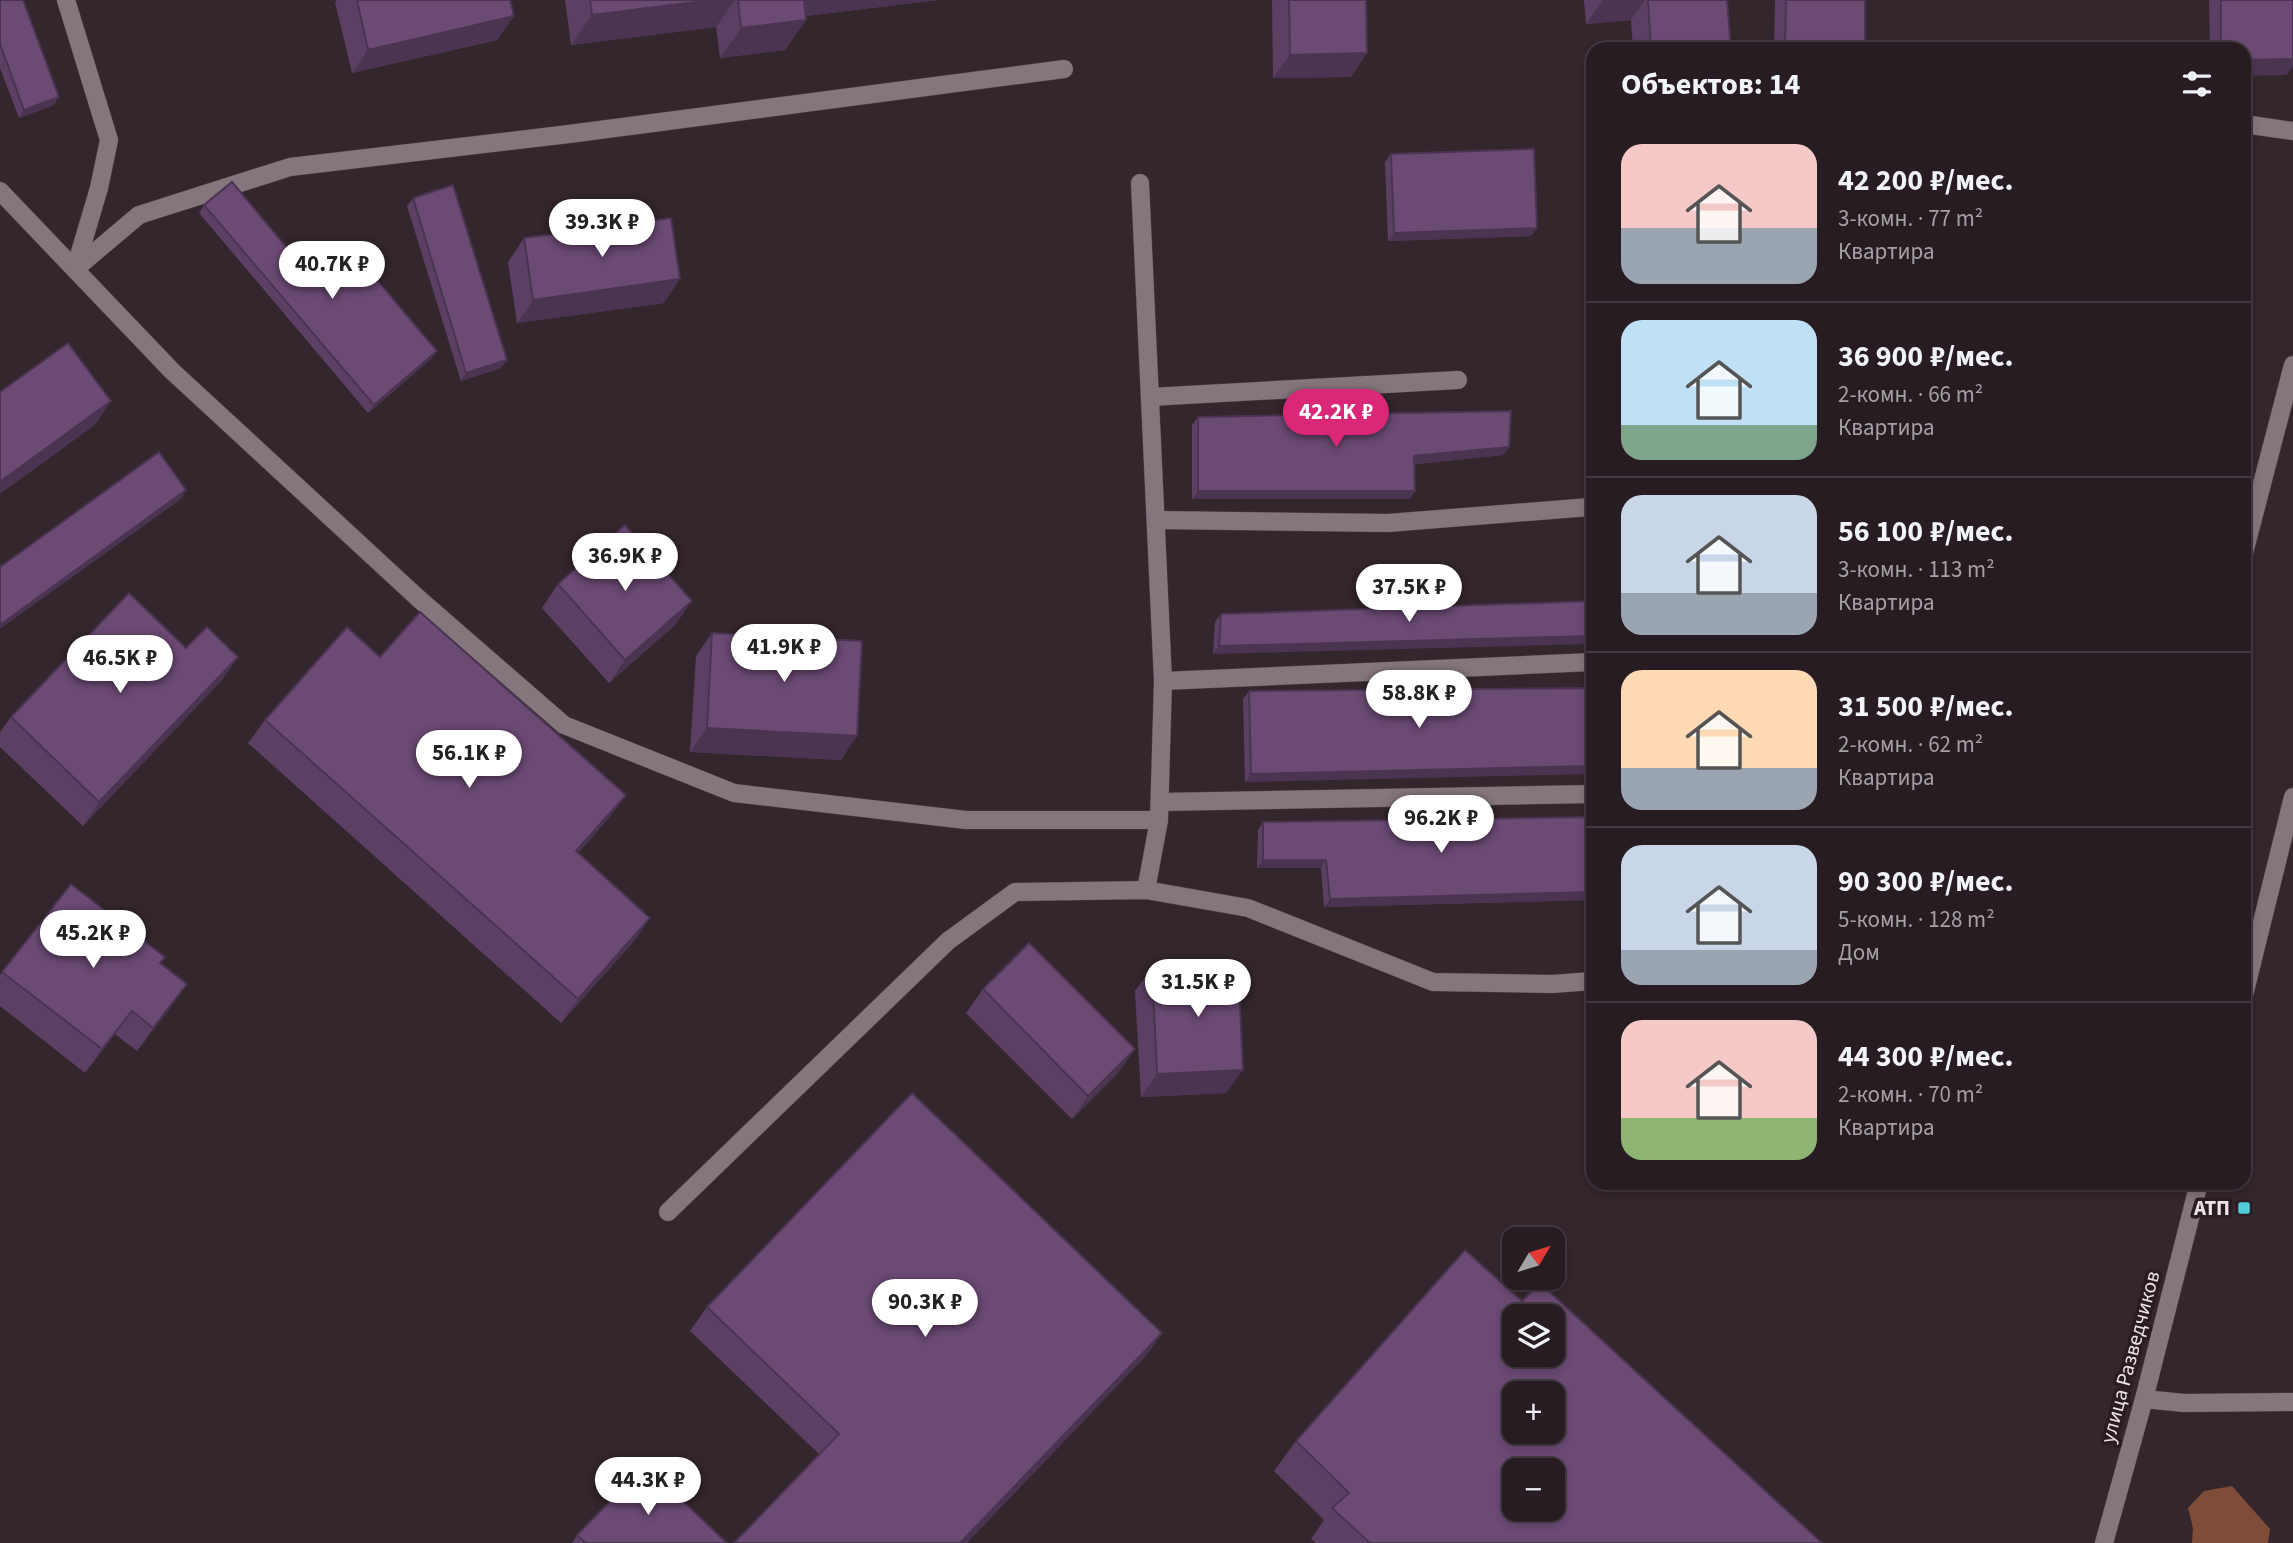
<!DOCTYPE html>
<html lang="ru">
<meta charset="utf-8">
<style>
body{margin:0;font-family:"Source Sans 3",sans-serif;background:#2e252a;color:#f1f3f6;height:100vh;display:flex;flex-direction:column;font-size:26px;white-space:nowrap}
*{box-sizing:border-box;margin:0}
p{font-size:23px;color:#a4a1a5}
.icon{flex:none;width:38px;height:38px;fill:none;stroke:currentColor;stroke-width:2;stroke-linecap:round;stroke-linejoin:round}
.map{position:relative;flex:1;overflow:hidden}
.sheet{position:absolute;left:1586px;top:42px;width:665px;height:1148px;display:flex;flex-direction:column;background:#261c22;border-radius:21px;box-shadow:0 4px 10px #0003,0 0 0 2px #423a40}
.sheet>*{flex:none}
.needle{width:46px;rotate:52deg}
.tools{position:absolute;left:1502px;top:1227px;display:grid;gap:14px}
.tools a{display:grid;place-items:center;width:63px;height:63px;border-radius:14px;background:#261c22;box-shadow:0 4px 10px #0003,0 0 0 2px #423a40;font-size:35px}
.price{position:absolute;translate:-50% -60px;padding:0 16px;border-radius:24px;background:#fff;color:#222;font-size:23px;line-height:46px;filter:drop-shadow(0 2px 4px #0008)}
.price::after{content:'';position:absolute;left:50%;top:42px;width:21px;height:16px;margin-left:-10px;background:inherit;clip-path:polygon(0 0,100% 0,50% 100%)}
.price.on{background:#db2777;color:#fff}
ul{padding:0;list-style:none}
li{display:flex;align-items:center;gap:21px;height:175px;padding:0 35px}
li+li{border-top:2px solid #423a40}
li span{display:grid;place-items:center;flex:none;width:196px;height:140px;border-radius:21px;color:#555}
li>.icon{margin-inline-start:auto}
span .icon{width:84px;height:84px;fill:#fffc;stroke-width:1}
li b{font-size:30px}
h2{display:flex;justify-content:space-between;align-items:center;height:84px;padding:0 35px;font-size:30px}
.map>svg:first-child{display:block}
.forest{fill:#7f4c38}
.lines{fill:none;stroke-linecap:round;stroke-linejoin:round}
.service-casing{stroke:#4d4248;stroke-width:19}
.minor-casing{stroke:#4d4248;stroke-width:19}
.secondary-casing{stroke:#4d4248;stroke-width:19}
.service{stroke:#85757d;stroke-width:18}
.minor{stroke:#85757d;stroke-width:18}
.secondary{stroke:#85757d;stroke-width:18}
.wall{fill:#5c4064}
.shaded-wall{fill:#4b3451}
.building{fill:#6b4a74;stroke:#4b3451;stroke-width:2;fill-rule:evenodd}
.poi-dot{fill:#53cbdb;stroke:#291c23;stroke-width:2.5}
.labels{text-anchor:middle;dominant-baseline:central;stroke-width:7;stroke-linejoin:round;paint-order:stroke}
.poi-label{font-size:21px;font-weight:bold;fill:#ede3e8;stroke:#291c23;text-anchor:end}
.street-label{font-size:21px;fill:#ede3e8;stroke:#291c23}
</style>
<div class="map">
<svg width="2293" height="1543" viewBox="0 0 2293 1543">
<rect width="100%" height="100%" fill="#33262d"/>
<!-- forest -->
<polygon class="forest" points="2232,1486 2270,1529 2268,1543 2192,1543 2193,1528 2188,1508 2204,1491"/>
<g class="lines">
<!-- service casing -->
<g class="service-casing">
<g id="service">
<polyline points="66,0 109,140 99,188 75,269"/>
<polyline points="2244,124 2293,131"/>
<polyline points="1140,183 1163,681 1159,820 1146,890"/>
<polyline points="75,269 139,215 290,167 569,134 1064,69"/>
<polyline points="1150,397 1458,380"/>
<polyline points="1156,520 1388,523 1590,507"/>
<polyline points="2244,553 2293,365"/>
<polyline points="419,599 564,725 734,793 966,820 1159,820"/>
<polyline points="1163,681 1592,662"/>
<polyline points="1160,802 1592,794"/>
</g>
</g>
<!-- minor casing -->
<g class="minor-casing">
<g id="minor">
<polyline points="0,191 172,371 419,599"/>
<polyline points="668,1212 948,941 1015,892 1146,890 1248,908 1433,982 1552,984 1592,981"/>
<polyline points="2144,1399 2184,1403 2293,1402"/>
</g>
</g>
<!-- secondary casing -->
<g class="secondary-casing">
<g id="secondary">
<polyline points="2244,995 2293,797"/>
<polyline points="2104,1543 2144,1399 2199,1183"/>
</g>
</g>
<!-- service -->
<use href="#service" class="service"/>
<!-- minor -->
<use href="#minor" class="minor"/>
<!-- secondary -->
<use href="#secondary" class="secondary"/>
</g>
<!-- wall -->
<g class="wall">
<polygon points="0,0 54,105 19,118 0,68"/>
<polygon points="337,0 510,0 497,40 352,73 335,2"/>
<polygon points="565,0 938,0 806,16 806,20 785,50 720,58 716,27 571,45"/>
<polygon points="1272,0 1366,0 1351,77 1273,78"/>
<polygon points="1584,0 1727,0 1731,49 1633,49 1631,20 1586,24"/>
<polygon points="1775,0 1865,0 1865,49 1774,49"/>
<polygon points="2209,0 2293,0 2293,66 2286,75 2244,49 2210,49"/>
<polygon points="1391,154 1537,228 1531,236 1388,241 1385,162"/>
<polygon points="413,198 501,368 461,381 407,206"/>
<polygon points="204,205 308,273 437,351 431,359 368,413 199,213"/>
<polygon points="524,238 664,303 517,323 508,262"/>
<polygon points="1198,417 1503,455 1415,464 1415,491 1410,499 1192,499 1192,425"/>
<polygon points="558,584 676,624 609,683 542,608"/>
<polygon points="1592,601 1213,654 1215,622 1221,614"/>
<polygon points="712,633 841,760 690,752 696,656"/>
<polygon points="186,648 238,657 222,680 83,826 0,747 0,732 11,717"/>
<polygon points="380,657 609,818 578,853 650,918 634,941 561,1023 248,743 265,720"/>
<polygon points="1592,688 1245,782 1243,699 1249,691"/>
<polygon points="1592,817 1592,900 1324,907 1321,868 1257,868 1258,830 1263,822"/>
<polygon points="71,884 160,964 170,1008 137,1051 115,1034 85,1073 0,1006 0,975"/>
<polygon points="1152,968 1226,1093 1141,1097 1135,991"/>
<polygon points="983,989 1135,1049 1118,1073 1072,1119 966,1013"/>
<polygon points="1522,1301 1822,1543 1316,1543 1311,1539 1324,1520 1274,1471 1296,1441"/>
<polygon points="707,1307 1162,1333 1146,1356 819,1454 690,1331"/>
<polygon points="577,1535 727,1543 572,1543"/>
</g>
<!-- shaded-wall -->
<g class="shaded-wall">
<polygon points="712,0 735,0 716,27 571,45 592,15"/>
<polygon points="795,0 938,0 781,19"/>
<polygon points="1603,0 1645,0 1631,20 1586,24"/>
<polygon points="514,16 497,40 352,73 368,50"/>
<polygon points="806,20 785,50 720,58 741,28"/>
<polygon points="1367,53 1351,77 1273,78 1290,55"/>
<polygon points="2293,59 2293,66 2286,75 2244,76 2244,60"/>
<polygon points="59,97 54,105 19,118 24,110"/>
<polygon points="1537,228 1531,236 1388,241 1394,233"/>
<polygon points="680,279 664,303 517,323 533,300"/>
<polygon points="437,351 431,359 368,413 374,405"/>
<polygon points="507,360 501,368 461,381 466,373"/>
<polygon points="111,401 95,425 0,494 0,482"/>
<polygon points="1509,447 1503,455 1409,465 1414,456"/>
<polygon points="186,490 181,499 0,629 0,625"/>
<polygon points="1198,491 1415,491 1410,499 1192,499"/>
<polygon points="692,601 676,624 609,683 625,660"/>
<polygon points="1592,636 1592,644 1213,654 1219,646"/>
<polygon points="238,657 222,680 83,826 99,802"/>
<polygon points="707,728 857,736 841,760 690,752"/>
<polygon points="1592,766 1592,774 1245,782 1251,774"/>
<polygon points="626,795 609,818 559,875 576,851"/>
<polygon points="1263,860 1326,860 1321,868 1257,868"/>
<polygon points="1592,892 1592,900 1324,907 1330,899"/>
<polygon points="650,918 634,941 561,1023 578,999"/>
<polygon points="187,984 170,1008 137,1051 153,1028"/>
<polygon points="132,1011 115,1034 85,1073 102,1049"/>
<polygon points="1135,1049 1118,1073 1072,1119 1088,1096"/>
<polygon points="1243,1070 1226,1093 1141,1097 1157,1074"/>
<polygon points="1162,1333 1146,1356 967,1543 960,1543"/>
</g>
<!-- building -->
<g class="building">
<polygon points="0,0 23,0 59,97 24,110 0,44"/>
<polygon points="357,0 510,0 514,16 368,50"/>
<polygon points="590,0 712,0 592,15"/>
<polygon points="738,0 804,0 806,20 741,28"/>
<polygon points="1289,0 1366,0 1367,53 1290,55"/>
<polygon points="1648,0 1727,0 1731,49 1651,49"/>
<polygon points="1786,0 1865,0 1865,49 1785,49"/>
<polygon points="2221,0 2293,0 2293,59 2244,60 2244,49 2221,49"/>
<polygon points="1534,149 1537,228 1394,233 1391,154"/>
<polygon points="232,182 308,273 345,242 437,351 374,405 204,205"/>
<polygon points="453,185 507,360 466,373 413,198"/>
<polygon points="671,218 680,279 533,300 524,238"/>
<polygon points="68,343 111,401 0,482 0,392"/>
<polygon points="1511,411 1509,447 1414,456 1415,491 1198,491 1198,417"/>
<polygon points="159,452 186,490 0,625 0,567"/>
<polygon points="625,525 692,601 625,660 558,584"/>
<polygon points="129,593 186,648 207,627 238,657 99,802 11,717"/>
<polygon points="1592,601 1592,636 1219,646 1221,614"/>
<polygon points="420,612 626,795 576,851 650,918 578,999 265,720 347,627 380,657"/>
<polygon points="712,633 862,641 857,736 707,728"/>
<polygon points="1592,688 1592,766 1251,774 1249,691"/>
<polygon points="1592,817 1592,892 1330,899 1326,860 1263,860 1263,822"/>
<polygon points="71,884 165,957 160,963 187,984 153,1028 132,1011 102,1049 2,972"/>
<polygon points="1029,943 1135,1049 1088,1096 983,989"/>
<polygon points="1238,963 1243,1070 1157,1074 1152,968"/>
<polygon points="912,1093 1162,1333 960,1543 734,1543 839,1434 707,1307"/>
<path d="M1465 1250 1522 1301 1540 1283 1822 1543H1370L1332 1508 1349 1493 1296 1441ZM1514 1316H1552V1354H1514ZM1514 1393H1552V1432H1514ZM1514 1470H1552V1508H1514Z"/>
<polygon points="645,1465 727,1543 586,1543 577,1535"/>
</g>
<!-- markers -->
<rect class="poi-dot" x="2237" y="1201" width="14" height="14" rx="3.5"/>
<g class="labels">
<!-- poi labels -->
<g class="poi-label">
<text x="2230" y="1208">АТП</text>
</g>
<!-- street labels -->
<g class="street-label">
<text transform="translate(2130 1357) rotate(-75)">улица Разведчиков</text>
</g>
</g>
</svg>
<div class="tools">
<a><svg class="needle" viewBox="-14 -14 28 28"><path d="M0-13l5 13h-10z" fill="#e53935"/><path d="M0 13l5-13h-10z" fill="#a4a1a5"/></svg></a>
<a><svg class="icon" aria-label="layers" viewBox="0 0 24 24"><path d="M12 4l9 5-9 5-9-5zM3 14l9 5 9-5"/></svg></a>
<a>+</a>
<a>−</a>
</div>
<b class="price" style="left:602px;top:259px">39.3K ₽</b>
<b class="price" style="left:332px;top:301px">40.7K ₽</b>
<b class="price on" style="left:1336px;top:449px">42.2K ₽</b>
<b class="price" style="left:625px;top:593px">36.9K ₽</b>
<b class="price" style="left:1409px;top:624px">37.5K ₽</b>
<b class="price" style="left:784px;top:684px">41.9K ₽</b>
<b class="price" style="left:120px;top:695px">46.5K ₽</b>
<b class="price" style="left:1419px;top:730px">58.8K ₽</b>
<b class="price" style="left:469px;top:790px">56.1K ₽</b>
<b class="price" style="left:1441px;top:855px">96.2K ₽</b>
<b class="price" style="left:93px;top:970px">45.2K ₽</b>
<b class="price" style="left:1198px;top:1019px">31.5K ₽</b>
<b class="price" style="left:925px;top:1339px">90.3K ₽</b>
<b class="price" style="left:648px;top:1517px">44.3K ₽</b>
<section class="sheet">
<h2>Объектов: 14<svg class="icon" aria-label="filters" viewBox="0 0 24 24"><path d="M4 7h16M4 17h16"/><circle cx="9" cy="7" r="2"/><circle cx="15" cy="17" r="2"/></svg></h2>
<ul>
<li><span style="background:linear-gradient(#f6c9c9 60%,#9aa5b1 0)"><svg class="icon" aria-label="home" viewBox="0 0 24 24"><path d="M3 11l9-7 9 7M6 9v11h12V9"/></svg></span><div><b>42 200 ₽/мес.</b><p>3-комн. · 77 m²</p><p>Квартира</p></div></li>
<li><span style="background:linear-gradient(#bfe0f5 75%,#7fa58c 0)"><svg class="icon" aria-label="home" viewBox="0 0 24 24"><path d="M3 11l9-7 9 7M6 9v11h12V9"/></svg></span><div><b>36 900 ₽/мес.</b><p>2-комн. · 66 m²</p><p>Квартира</p></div></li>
<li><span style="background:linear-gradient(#c9d6e8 70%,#9aa5b1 0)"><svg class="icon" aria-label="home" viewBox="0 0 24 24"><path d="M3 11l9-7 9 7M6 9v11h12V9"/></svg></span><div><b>56 100 ₽/мес.</b><p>3-комн. · 113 m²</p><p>Квартира</p></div></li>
<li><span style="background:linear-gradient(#ffd9b3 70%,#9aa5b1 0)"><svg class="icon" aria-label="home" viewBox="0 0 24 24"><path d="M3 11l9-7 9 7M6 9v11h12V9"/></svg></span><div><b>31 500 ₽/мес.</b><p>2-комн. · 62 m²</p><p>Квартира</p></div></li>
<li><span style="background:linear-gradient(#c9d6e8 75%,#9aa5b1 0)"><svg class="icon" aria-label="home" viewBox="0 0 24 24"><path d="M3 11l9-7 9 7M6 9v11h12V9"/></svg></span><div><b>90 300 ₽/мес.</b><p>5-комн. · 128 m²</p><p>Дом</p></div></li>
<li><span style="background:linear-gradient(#f6c9c9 70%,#8fb573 0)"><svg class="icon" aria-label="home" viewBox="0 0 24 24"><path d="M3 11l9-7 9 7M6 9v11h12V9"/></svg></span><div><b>44 300 ₽/мес.</b><p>2-комн. · 70 m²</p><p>Квартира</p></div></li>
</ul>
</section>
</div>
